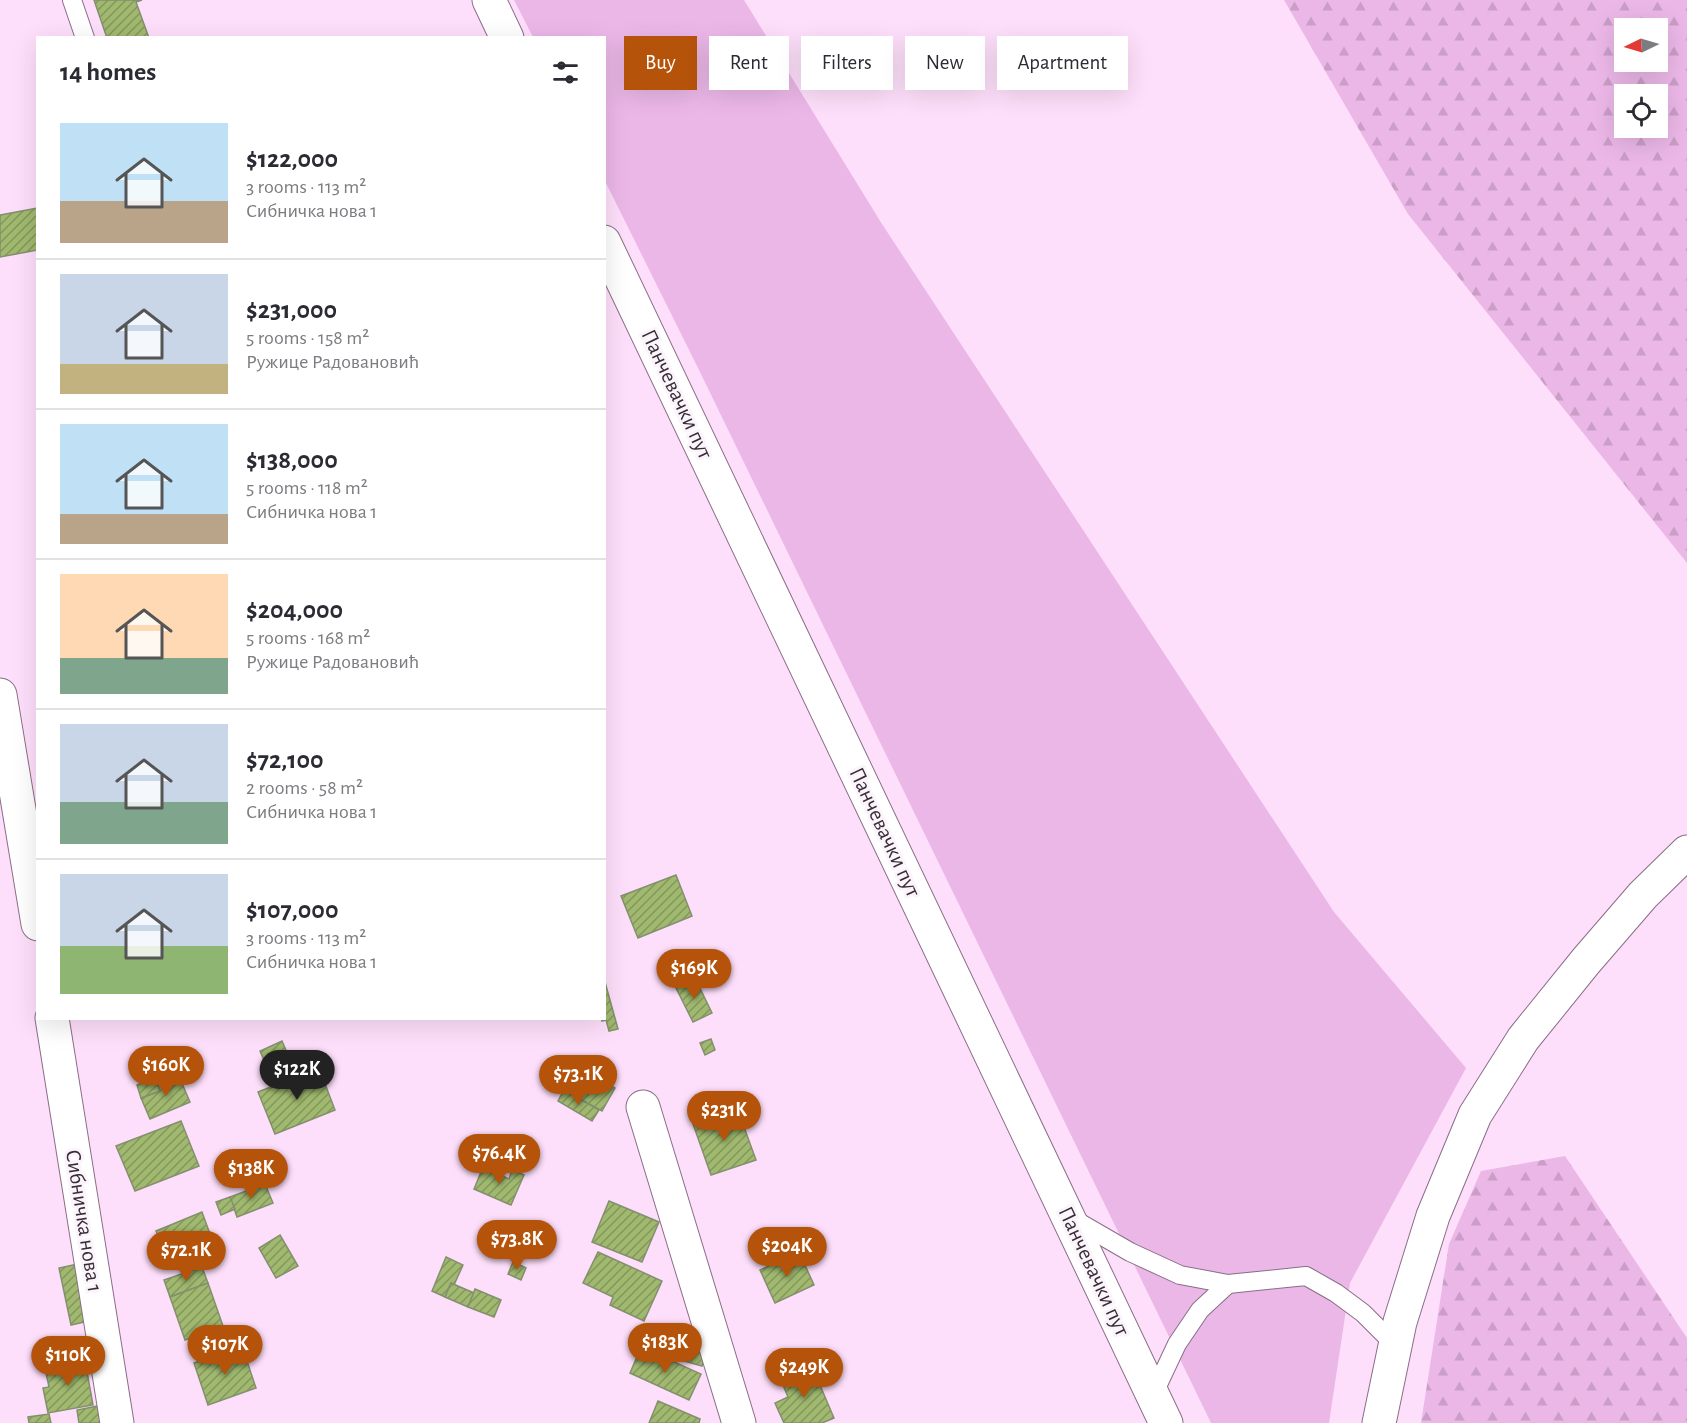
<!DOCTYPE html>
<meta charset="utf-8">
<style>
body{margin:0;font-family:"Alegreya Sans",sans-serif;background:#f7f7f7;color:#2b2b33;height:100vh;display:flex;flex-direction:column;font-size:22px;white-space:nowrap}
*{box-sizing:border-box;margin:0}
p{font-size:20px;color:#7c7c81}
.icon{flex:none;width:33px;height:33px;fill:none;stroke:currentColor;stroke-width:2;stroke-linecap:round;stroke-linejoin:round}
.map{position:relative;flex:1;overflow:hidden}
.side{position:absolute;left:36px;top:36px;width:570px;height:984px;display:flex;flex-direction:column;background:#fff;border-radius:0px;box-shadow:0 6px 24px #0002}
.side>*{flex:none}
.hud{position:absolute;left:624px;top:36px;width:570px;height:54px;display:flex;gap:12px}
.needle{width:39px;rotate:265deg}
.buttons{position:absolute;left:1614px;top:18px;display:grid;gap:12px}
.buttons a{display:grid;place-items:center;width:54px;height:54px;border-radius:0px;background:#fff;box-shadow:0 6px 24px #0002;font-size:30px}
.price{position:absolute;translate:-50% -51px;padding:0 14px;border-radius:21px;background:#b45309;color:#fff;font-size:20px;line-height:39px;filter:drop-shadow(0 2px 3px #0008)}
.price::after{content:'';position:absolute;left:50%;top:36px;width:18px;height:14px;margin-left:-9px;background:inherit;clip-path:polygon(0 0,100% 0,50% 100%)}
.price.active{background:#222;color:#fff}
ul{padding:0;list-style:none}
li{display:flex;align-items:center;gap:18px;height:150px;padding:0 24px}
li+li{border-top:2px solid #e1e1e2}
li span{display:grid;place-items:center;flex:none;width:168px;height:120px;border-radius:0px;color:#555}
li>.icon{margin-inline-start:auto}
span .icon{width:72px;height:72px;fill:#fffc;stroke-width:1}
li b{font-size:26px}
h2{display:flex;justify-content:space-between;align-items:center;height:72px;padding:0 24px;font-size:26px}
.pill{padding:0 21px;border-radius:0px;background:#fff;box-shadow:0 6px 24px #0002;font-size:21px;line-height:54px}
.pill.active{background:#b45309;color:#fff}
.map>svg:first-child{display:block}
.grass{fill:#ebb7e7}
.forest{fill:url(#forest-firs);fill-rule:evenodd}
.building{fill:url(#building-hatch);stroke:#838f6e;stroke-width:1.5}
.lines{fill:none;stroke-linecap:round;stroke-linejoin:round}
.lane-casing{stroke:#8a6e87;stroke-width:20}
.street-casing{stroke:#8a6e87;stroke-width:35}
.secondary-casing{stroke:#8a6e87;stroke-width:35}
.lane{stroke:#fff;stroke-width:18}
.street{stroke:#fff;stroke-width:33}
.secondary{stroke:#fff;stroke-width:33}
.labels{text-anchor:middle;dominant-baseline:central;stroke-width:6;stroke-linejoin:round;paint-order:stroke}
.street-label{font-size:22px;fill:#382d37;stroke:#fbf5fb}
</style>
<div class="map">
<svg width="1687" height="1423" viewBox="0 0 1687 1423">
<defs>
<pattern id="forest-firs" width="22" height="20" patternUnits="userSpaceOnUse" patternTransform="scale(1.5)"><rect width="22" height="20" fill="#ebb7e7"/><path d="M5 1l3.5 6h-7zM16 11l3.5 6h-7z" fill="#ca9ec7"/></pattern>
<pattern id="building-hatch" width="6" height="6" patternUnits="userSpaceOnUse" patternTransform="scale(1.5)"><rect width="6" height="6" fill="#a0b96f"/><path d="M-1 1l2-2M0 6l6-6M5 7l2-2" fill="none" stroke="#83975c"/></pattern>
</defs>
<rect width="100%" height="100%" fill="#fedffb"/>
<!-- grass -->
<polygon class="grass" points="514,0 744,0 882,224 1334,912 1466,1068 1350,1283 1329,1423 1211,1423 699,370 605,181 604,38 533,37"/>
<!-- forest -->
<g class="forest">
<path d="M1284 0H1687V563L1408 214ZM1624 28H1658V62H1624ZM1624 94H1658V128H1624Z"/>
<polygon points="1565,1156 1687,1338 1687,1423 1421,1423 1449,1244 1481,1171"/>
</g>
<!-- building -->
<g class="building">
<polygon points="94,0 142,0 136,2 149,38 107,38"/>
<polygon points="38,208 38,250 0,257 0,215"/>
<polygon points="676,875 692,916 638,938 621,896"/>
<polygon points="695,978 712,1013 693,1022 676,988"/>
<polygon points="605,982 618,1029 609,1031 606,1020 602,1021 601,1018 604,1018"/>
<polygon points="711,1039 715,1050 705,1055 700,1043"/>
<polygon points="282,1041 292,1064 270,1073 260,1051"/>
<polygon points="575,1065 615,1088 602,1111 562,1089"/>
<polygon points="319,1068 335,1110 275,1134 258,1092"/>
<polygon points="178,1074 190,1102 150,1119 141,1098 160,1091 157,1083"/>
<polygon points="155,1078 160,1091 141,1098 137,1085"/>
<polygon points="564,1090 599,1110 592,1121 558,1101"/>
<polygon points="737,1108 756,1160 711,1175 693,1124"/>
<polygon points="181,1121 199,1166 135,1191 116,1146"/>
<polygon points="483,1167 509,1179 512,1170 524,1175 511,1205 474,1189"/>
<polygon points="265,1184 273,1203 237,1217 230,1197"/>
<polygon points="230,1197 235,1209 221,1215 216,1202"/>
<polygon points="609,1201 659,1222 642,1262 592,1242"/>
<polygon points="202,1212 214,1245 168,1262 156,1231"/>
<polygon points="280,1235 298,1266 276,1278 259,1248"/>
<polygon points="598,1252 662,1281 644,1321 610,1305 613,1297 583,1283"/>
<polygon points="799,1252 814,1285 775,1303 760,1270"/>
<polygon points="446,1257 463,1265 454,1285 451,1283 445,1297 432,1291"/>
<polygon points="513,1262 526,1268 521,1280 508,1274"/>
<polygon points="78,1264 89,1321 71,1325 59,1268"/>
<polygon points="202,1267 208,1283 170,1297 164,1280"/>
<polygon points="208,1283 223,1326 185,1340 170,1297"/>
<polygon points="451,1283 474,1293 468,1307 445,1297"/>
<polygon points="475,1289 501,1300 494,1317 468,1307"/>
<polygon points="675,1337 708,1347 702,1366 670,1357"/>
<polygon points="242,1346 256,1388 208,1405 194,1363"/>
<polygon points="641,1347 701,1374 689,1400 630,1373"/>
<polygon points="85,1361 93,1405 48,1413 43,1388 49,1387 45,1368"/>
<polygon points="811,1364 834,1418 822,1423 784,1423 775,1403 788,1397 780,1378"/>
<polygon points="658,1401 700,1419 699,1423 649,1423"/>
<polygon points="103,1405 106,1423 79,1423 77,1410"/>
<polygon points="49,1414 51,1423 29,1423 28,1417"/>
</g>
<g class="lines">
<!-- lane casing -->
<g class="lane-casing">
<g id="lane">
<polyline points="72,0 85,38"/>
<polyline points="1073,1219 1130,1252 1180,1275 1228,1284 1306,1276 1336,1293 1363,1313 1395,1345"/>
<polyline points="1153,1395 1177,1344 1200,1310 1228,1284"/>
</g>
</g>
<!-- street casing -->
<g class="street-casing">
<g id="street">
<polyline points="0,695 38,924"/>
<polyline points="52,1018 117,1423"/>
<polyline points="643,1107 739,1423"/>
<polyline points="1379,1423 1400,1322 1433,1216 1475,1115 1523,1039 1586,961 1643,895 1687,852"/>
</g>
</g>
<!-- secondary casing -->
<g class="secondary-casing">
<g id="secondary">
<polyline points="489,0 507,38"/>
<polyline points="604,242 1166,1423"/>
</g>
</g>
<!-- lane -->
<use href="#lane" class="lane"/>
<!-- street -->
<use href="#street" class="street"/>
<!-- secondary -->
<use href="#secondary" class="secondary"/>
</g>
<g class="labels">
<!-- street labels -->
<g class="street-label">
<text transform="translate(677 394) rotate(65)">Панчевачки пут</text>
<text transform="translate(885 832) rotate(65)">Панчевачки пут</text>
<text transform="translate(84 1221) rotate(81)">Сибничка нова 1</text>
<text transform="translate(1094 1271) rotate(65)">Панчевачки пут</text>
</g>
</g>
</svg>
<div class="buttons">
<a><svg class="needle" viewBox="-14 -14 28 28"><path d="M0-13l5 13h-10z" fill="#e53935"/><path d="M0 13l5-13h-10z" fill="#7c7c81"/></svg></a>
<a><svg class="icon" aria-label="locate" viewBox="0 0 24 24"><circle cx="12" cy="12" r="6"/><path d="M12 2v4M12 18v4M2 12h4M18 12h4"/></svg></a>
</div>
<b class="price" style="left:694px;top:1000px">$169K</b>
<b class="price" style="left:166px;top:1097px">$160K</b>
<b class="price active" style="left:297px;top:1101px">$122K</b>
<b class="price" style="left:578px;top:1106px">$73.1K</b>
<b class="price" style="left:724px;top:1142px">$231K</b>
<b class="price" style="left:499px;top:1185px">$76.4K</b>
<b class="price" style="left:251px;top:1200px">$138K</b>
<b class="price" style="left:517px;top:1271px">$73.8K</b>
<b class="price" style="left:787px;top:1278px">$204K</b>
<b class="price" style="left:186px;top:1282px">$72.1K</b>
<b class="price" style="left:665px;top:1374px">$183K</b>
<b class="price" style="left:225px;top:1376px">$107K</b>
<b class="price" style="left:68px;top:1387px">$110K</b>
<b class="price" style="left:804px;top:1399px">$249K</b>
<div class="hud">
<a class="pill active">Buy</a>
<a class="pill">Rent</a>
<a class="pill">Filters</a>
<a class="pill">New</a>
<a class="pill">Apartment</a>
</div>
<section class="side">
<h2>14 homes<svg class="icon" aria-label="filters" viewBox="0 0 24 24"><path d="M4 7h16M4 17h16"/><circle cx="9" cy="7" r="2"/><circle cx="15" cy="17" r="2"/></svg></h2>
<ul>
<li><span style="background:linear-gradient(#bfe0f5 65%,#b9a48a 0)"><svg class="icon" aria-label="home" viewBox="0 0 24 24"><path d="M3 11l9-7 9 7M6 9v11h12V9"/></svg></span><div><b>$122,000</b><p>3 rooms · 113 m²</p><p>Сибничка нова 1</p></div></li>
<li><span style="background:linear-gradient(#c9d6e8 75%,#c2b280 0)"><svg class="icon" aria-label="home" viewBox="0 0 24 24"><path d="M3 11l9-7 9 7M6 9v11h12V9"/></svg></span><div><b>$231,000</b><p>5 rooms · 158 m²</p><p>Ружице Радовановић</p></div></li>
<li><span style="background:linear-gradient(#bfe0f5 75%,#b9a48a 0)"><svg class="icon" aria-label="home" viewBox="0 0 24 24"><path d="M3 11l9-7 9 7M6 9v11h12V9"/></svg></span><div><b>$138,000</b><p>5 rooms · 118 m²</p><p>Сибничка нова 1</p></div></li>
<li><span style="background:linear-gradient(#ffd9b3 70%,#7fa58c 0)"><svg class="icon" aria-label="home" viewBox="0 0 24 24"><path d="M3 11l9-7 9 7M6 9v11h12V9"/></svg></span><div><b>$204,000</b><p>5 rooms · 168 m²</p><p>Ружице Радовановић</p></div></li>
<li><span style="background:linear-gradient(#c9d6e8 65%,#7fa58c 0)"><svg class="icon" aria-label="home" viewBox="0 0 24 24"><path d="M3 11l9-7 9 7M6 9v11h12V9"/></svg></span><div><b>$72,100</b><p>2 rooms · 58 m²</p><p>Сибничка нова 1</p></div></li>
<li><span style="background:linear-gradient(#c9d6e8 60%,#8fb573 0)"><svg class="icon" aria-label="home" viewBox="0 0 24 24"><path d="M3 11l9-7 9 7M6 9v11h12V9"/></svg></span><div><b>$107,000</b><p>3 rooms · 113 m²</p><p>Сибничка нова 1</p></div></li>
</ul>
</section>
</div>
